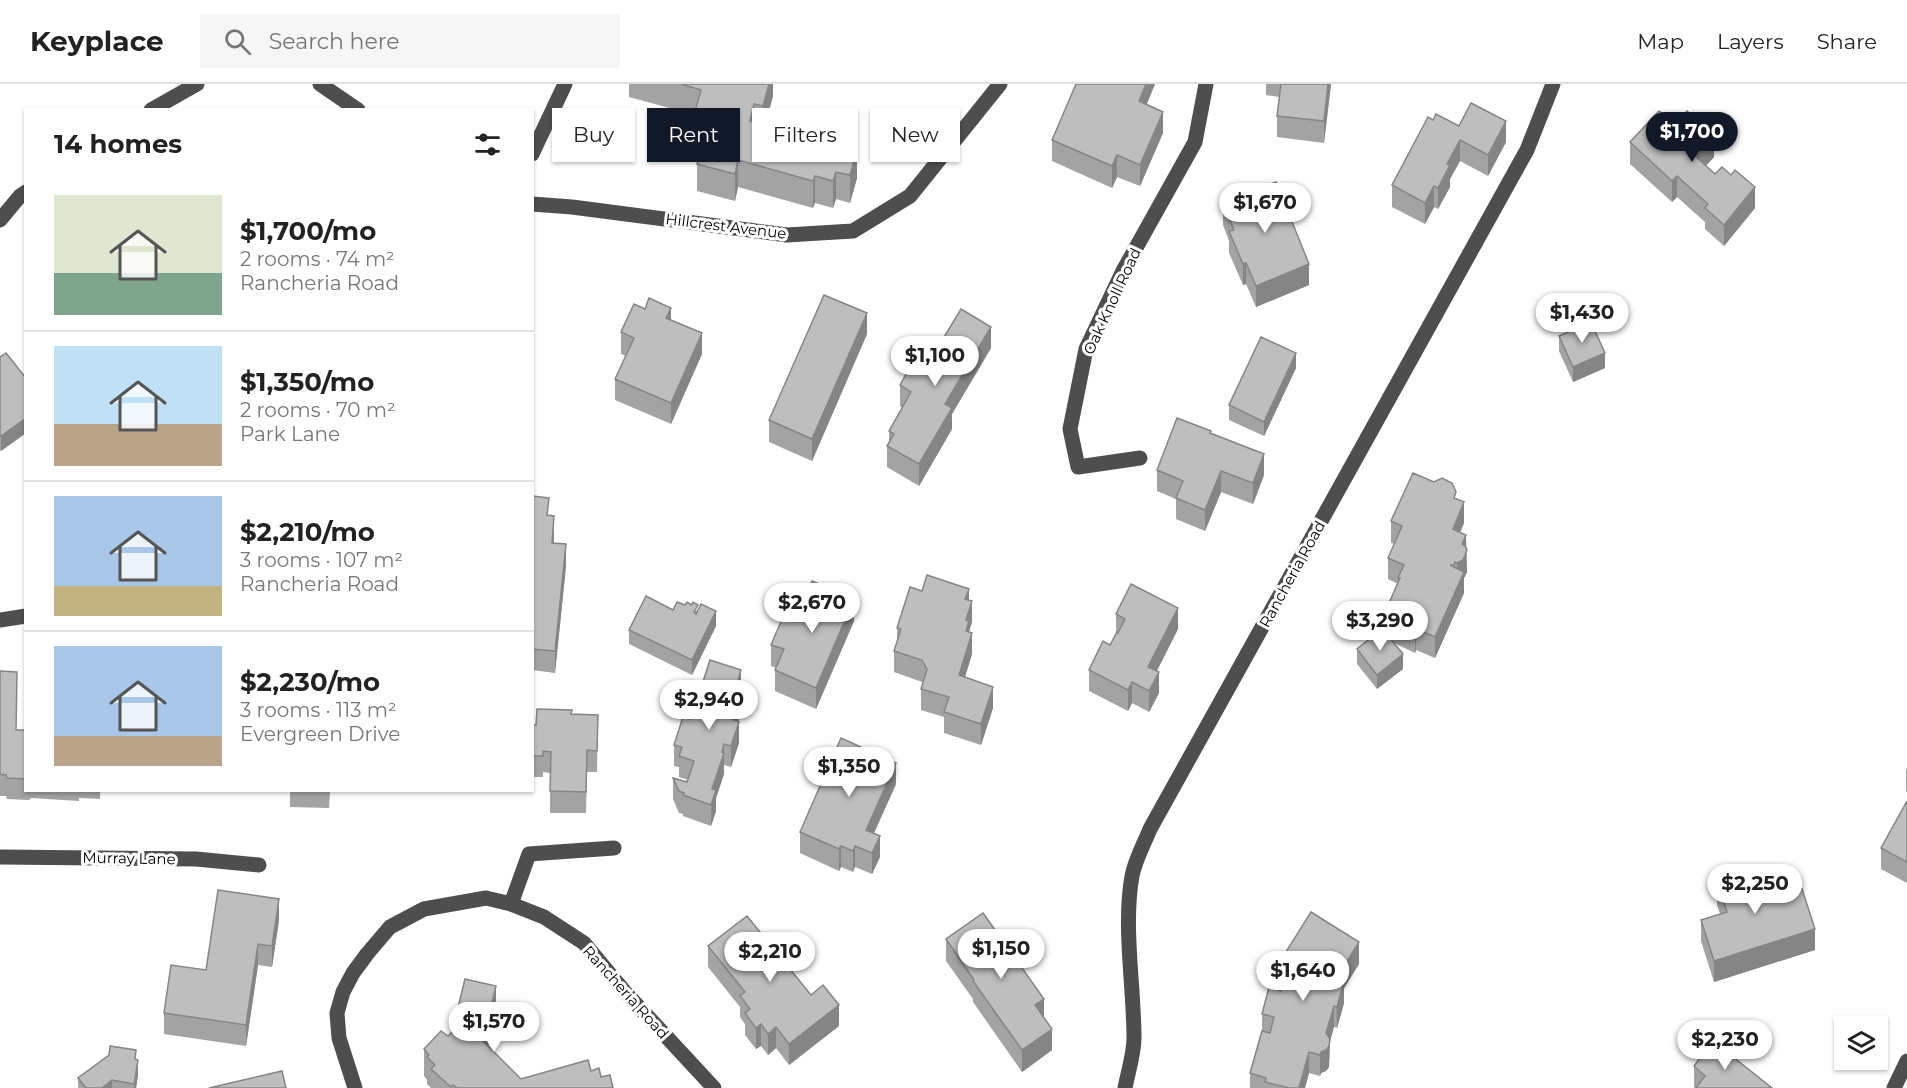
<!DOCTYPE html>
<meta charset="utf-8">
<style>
body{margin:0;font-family:Montserrat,sans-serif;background:#f6f6f6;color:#222;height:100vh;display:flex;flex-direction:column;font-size:22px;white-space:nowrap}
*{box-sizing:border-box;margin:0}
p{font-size:20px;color:#767676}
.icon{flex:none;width:33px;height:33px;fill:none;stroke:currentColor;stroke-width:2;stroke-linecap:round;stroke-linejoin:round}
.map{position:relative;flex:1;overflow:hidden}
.panel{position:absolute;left:24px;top:24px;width:510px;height:684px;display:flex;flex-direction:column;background:#fff;border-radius:0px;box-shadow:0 2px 4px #0004}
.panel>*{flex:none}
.top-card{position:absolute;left:552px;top:24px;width:570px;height:54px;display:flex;gap:12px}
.controls{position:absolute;left:1834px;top:932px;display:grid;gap:12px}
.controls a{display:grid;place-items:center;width:54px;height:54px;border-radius:0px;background:#fff;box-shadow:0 2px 4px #0004;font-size:30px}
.price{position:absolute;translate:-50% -51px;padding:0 14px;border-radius:21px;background:#fff;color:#222;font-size:20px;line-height:39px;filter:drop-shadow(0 2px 3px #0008)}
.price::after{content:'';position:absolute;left:50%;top:36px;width:18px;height:14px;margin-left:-9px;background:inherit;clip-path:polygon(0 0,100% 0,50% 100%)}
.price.active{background:#111827;color:#fff}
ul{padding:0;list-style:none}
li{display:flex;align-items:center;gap:18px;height:150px;padding:0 30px}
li+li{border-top:2px solid #e0e0e0}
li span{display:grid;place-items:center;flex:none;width:168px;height:120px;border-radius:0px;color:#555}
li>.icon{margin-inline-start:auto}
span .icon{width:72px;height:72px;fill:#fffc;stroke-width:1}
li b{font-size:26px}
h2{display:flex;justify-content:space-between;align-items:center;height:72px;padding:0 30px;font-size:26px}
.pill{padding:0 21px;border-radius:0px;background:#fff;box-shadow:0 2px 4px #0004;font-size:21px;line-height:54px}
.pill.active{background:#111827;color:#fff}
header{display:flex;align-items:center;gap:36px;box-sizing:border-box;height:84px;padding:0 30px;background:#fff;border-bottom:2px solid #e0e0e0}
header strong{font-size:28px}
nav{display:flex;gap:33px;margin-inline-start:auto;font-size:21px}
.search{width:420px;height:54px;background:#f6f6f6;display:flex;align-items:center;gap:15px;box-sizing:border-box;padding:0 21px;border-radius:0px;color:#767676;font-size:22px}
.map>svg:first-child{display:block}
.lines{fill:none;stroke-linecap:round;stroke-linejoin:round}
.minor{stroke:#4e4e4e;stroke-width:15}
.wall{fill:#a3a3a3}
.shaded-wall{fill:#858585}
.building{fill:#bebebe;stroke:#858585;stroke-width:1.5}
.labels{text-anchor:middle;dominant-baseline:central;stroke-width:6;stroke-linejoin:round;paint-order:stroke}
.street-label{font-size:15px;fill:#000;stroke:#fff}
</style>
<header>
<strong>Keyplace</strong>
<div class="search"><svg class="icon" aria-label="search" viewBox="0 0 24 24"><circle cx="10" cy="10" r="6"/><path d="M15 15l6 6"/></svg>Search here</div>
<nav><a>Map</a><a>Layers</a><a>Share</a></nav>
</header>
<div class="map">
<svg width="1907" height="1004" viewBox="0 0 1907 1004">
<rect width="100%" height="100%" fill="#fff"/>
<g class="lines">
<!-- minor -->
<g class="minor">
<polyline points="320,0 358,26"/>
<polyline points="151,26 197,0"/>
<polyline points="532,70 565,0"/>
<polyline points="532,120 572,123 787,151 853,147 910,112 1000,0"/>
<polyline points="0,136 20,112 26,108"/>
<polyline points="1140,374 1078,383 1070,345 1086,265 1123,187 1195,58 1206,0"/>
<polyline points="0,536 26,532"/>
<polyline points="0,773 196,775 259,781"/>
<polyline points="511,820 529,770 614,764"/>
<polyline points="355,1004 339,954 337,929 343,908 353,889 367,870 390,843 424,825 486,814 511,820 544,833 584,859 625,908 714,1004"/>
<path d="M1125 1004C1128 988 1134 970 1134 954 1134 903 1123 842 1132 792 1135 776 1144 760 1150 745L1527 66 1553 0"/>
<polyline points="1894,1004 1907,977"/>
</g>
</g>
<!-- wall -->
<g class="wall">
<polygon points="629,0 773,0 773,12 765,41 857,94 850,119 836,115 833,124 815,119 813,124 738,103 735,117 697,107 697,80 703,56 695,54 695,31 629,13"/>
<polygon points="1155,0 1146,21 1163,49 1140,102 1117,93 1112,104 1052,77 1052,56"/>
<polygon points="1266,0 1331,0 1324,59 1277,53 1277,32 1279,13 1266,11"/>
<polygon points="1433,36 1459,42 1506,58 1488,92 1460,77 1450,95 1450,103 1438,125 1434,123 1425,140 1392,123 1392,101"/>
<polygon points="1675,40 1714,73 1705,82 1755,124 1724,162 1705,145 1705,138 1677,113 1672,118 1630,80 1630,58"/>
<polygon points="1223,119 1309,201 1256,223 1246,200 1243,201 1229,169 1229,157 1223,141"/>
<polygon points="671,236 702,270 671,340 615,316 615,295 626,272 621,270 621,248"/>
<polygon points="867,250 812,377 769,358 769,336"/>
<polygon points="1559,252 1605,284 1573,298 1559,267"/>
<polygon points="991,264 952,330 952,345 919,402 887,383 887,362 889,359 889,347 902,324 900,322 900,301 926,283"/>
<polygon points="0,273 26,294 26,349 1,367 0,366"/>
<polygon points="1296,284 1264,352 1229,336 1229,321"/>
<polygon points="1211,349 1264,391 1253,420 1221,408 1205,447 1176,435 1176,415 1157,407 1157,386"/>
<polygon points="532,412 549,432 554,453 554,459 566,482 555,589 532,586"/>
<polygon points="1456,415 1464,439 1460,448 1466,465 1467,488 1464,494 1464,509 1435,574 1416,566 1415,569 1394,559 1403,585 1377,605 1357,580 1357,565 1383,546 1383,533 1398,500 1388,495 1388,474 1395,460 1391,459 1391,437"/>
<polygon points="922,507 969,516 972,538 969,548 972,570 965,593 993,624 981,661 944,649 944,633 921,626 921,605 923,599 922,598 894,588 894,567 897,558 897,544"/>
<polygon points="673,526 698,527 716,542 692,591 629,560 629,546"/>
<polygon points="1116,530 1178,545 1157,587 1159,609 1149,628 1132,619 1128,627 1089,607 1089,586 1110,561 1116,549"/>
<polygon points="854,537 816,625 775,607 775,586 776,584 771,582 771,561 795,538"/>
<polygon points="0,587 17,609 16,646 26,646 26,706 100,706 100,715 79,714 79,717 31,714 29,716 7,715 6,712 0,712"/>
<polygon points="741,604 742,626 738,637 739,659 731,683 724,681 724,690 716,714 716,727 711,742 683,732 683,730 679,729 673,715 673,694 687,698 688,696 679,693 679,683 674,682 674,661"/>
<polygon points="572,630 598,631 597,688 587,688 586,729 550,729 550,689 543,688 543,693 532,693 532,641 536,641"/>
<polygon points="1907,684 1907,708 1906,707 1906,686"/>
<polygon points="896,700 874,749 880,773 872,790 855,783 853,788 841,783 839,787 800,769 800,748"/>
<polygon points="290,706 330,706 329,724 290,723"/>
<polygon points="1907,717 1907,799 1881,785 1881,764"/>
<polygon points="1717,799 1777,813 1815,866 1714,898 1701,857 1701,836 1720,830 1717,821"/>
<polygon points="279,836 272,883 258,881 246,962 164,950 164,929 206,886"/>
<polygon points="946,855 1044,934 1052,966 1022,988 973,918 973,915 946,877"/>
<polygon points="708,862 811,911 839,942 789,981 776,964 768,971 761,962 756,965 745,951 745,940 740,933 740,923 708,883"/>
<polygon points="1279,879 1359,880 1344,904 1344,919 1337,944 1334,943 1330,957 1329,983 1326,987 1321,989 1320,992 1309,989 1305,1004 1250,1004 1250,989 1262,948 1262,930 1281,907 1282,902 1279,901"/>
<polygon points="496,930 488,962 521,995 591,987 601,993 613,1004 431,1004 427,1000 427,996 424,992 424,965"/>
<polygon points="136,976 138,991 136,1004 78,1004 78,994"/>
<polygon points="1694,982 1772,1004 1694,1004"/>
</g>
<!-- shaded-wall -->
<g class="shaded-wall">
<polygon points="769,0 773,0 773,12 763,49 763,22"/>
<polygon points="1146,0 1155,0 1139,39 1139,17"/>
<polygon points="1328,0 1331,0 1324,59 1324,37"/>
<polygon points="754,20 754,47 750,37"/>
<polygon points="1163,28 1163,49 1140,102 1140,81"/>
<polygon points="1506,37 1506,58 1488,92 1488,71"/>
<polygon points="1714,52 1714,73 1695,94 1695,72"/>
<polygon points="1460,56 1460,77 1450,95 1450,103 1438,125 1438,104 1447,80"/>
<polygon points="857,67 857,94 850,119 850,91"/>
<polygon points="1117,71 1117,93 1112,104 1112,82"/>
<polygon points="738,76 738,103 735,117 735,90"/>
<polygon points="836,88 836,115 833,124 833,97"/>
<polygon points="815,92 815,119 813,124 813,97"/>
<polygon points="1677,92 1677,113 1672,118 1672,97"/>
<polygon points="1434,102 1434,123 1425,140 1425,119"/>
<polygon points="1755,103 1755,124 1724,162 1724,141"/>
<polygon points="1246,179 1246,200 1243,201 1243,180"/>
<polygon points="1309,180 1309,201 1256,223 1256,202"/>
<polygon points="671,224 671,245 666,234"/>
<polygon points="867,229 867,250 812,377 812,355"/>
<polygon points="991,243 991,264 952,330 952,345 919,402 919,380 945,320"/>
<polygon points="702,249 702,270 671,340 671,319"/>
<polygon points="1296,269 1296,284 1264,352 1264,338"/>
<polygon points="1605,269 1605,284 1573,298 1573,283"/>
<polygon points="26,334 26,349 1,367 1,352"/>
<polygon points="1264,370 1264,391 1253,420 1253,399"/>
<polygon points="1221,387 1221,408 1205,447 1205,426"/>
<polygon points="1464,418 1464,439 1453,466 1453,445"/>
<polygon points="554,432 554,453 552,480 552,459"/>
<polygon points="1466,451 1467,488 1464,494 1464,509 1435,574 1435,553 1457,501 1457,479 1462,460"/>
<polygon points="566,460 566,482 555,589 555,567"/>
<polygon points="969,505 969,526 965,515"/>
<polygon points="854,515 854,537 816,625 816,604"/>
<polygon points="972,517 972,538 969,547 969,558 966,569 966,536"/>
<polygon points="1178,524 1178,545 1148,604 1148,583"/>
<polygon points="716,527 716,542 692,591 692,576"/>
<polygon points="1416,545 1416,566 1415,569 1415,548"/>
<polygon points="972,549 972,570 959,613 959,591"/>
<polygon points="1403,570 1403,585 1377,605 1377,591"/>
<polygon points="741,586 741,607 742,605 742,626 732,657 732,635 736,602"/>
<polygon points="1159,588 1159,609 1149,628 1149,607"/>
<polygon points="1132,598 1132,619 1128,627 1128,606"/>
<polygon points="993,603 993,624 981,661 981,640"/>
<polygon points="739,638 739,659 731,683 731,662"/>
<polygon points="724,660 724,690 716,714 716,727 711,742 712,705"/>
<polygon points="896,679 896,700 866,767 866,746"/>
<polygon points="880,752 880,773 872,790 872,769"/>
<polygon points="841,762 841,783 839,787 839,765"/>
<polygon points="855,762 855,783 853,788 853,767"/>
<polygon points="279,815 279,836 272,883 272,862"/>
<polygon points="1815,845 1815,866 1714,898 1714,877"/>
<polygon points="1359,858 1359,880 1344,904 1344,919 1337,944 1336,895"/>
<polygon points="258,860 258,881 246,962 246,941"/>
<polygon points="496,902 496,930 483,984 483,957"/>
<polygon points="1044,915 1044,936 1035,921"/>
<polygon points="839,921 839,942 789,981 789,960"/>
<polygon points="1334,922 1334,943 1330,957 1329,983 1326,987 1321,989 1320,992 1320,971"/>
<polygon points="761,940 761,962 756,965 756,944"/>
<polygon points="776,943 776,964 768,971 768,950"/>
<polygon points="1052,945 1052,966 1022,988 1022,966"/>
<polygon points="1309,968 1309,989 1305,1004 1299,1004"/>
<polygon points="138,976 138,991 136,1004 134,1004"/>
<polygon points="112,996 112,1004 102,1004"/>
</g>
<!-- building -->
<g class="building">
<polygon points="681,0 769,0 763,22 754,20 750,37 857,67 850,91 836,88 833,97 815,92 813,97 738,76 735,90 697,80 710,31 695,27 701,6"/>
<polygon points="1076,0 1146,0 1139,17 1163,28 1140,81 1117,71 1112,82 1052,56"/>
<polygon points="1281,0 1328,0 1324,37 1277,32"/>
<polygon points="1471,19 1506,37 1488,71 1460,56 1447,80 1450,81 1438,104 1434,102 1425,119 1392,101 1428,33 1433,36 1436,30 1459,42"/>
<polygon points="1659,27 1675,40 1687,27 1714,52 1695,72 1715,90 1722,83 1731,91 1735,86 1755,103 1724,141 1705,124 1708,120 1677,92 1672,97 1630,58"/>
<polygon points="1276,98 1309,180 1256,202 1246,179 1243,180 1229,147 1234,146 1223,119"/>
<polygon points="824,211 867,229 812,355 769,336"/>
<polygon points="649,214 671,224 666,234 702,249 671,319 615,295 634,254 621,248 634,220 645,225"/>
<polygon points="961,225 991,243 945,320 952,324 919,380 887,362 894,350 889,347 911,308 900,301 914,276 926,283"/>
<polygon points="1591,238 1605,269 1573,283 1559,252"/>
<polygon points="1261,253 1296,269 1264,338 1229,321"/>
<polygon points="6,269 26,294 26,334 1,352 0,351 0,273"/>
<polygon points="1177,334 1211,347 1210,349 1264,370 1253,399 1221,387 1205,426 1176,414 1183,397 1157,386"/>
<polygon points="1413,389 1434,398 1442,394 1452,399 1456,408 1454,414 1464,418 1453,445 1466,451 1462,460 1465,462 1467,466 1463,476 1457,479 1455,478 1454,481 1450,481 1464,488 1435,553 1416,545 1415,548 1383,533 1400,494 1398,494 1404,481 1388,474 1402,442 1391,437"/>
<polygon points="532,412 549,414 547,431 554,432 552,459 566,460 555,567 532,565"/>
<polygon points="927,491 969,505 965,515 972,517 966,536 969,537 966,547 972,549 959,591 993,603 981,640 944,628 949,613 921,605 927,585 922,576 894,567 901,545 897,544 910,503 922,507"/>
<polygon points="812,497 854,515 816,604 775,586 784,565 771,561 783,533 795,538"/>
<polygon points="1131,500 1178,524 1148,583 1159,588 1149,607 1132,598 1128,606 1089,586 1103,557 1110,561 1117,548 1118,549 1125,535 1116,530"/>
<polygon points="646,512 673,526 677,518 685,521 687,518 692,521 693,518 698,521 694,528 696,530 701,520 716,527 692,576 629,546"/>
<polygon points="1382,545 1403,570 1377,591 1357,565"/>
<polygon points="710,576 741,586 736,602 742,605 732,635 739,638 731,662 724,660 722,668 724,669 712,705 716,706 711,721 683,711 684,709 679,707 673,694 687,698 694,677 679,672 682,663 674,661 683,633 691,635"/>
<polygon points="0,587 17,588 16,646 26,646 26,695 7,694 6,691 0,690"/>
<polygon points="537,625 572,626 571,630 598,631 597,667 587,666 586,708 550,707 551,668 543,667 543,672 532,672 532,641 536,641"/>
<polygon points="841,654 896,679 866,746 880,752 872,769 855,762 853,767 841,762 839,765 800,748"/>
<polygon points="1907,717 1907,778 1881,764"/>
<polygon points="1768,783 1777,813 1802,805 1815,845 1714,877 1701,836 1727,828 1717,799"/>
<polygon points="218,806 279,815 272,862 258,860 246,941 164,929 171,881 206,886"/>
<polygon points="1311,828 1359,858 1336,895 1344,897 1337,923 1334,922 1326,949 1330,955 1329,962 1326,966 1321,968 1320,971 1309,968 1299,1004 1289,1004 1265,998 1266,994 1250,989 1262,947 1270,949 1274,933 1262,930 1269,903 1281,907 1287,884 1279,879"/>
<polygon points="983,829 1044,915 1035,921 1052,945 1022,966 973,897 974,896 946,855"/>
<polygon points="747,832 811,911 823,901 839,921 789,960 776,943 768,950 761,940 756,944 745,929 750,925 740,912 745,908 708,862"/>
<polygon points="465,895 496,902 483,957 521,995 588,976 591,987 599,984 601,993 610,991 613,1004 457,1004 453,1001 451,1003 431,985 435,981 427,973 429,971 424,965 441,947 448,952 452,948"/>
<polygon points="1713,957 1772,1004 1696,1004 1705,992 1694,982"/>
<polygon points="110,962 136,966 135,975 138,976 134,1000 112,996 102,1004 86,1004 78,994 109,971"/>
<polygon points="282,987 286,1004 209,1004"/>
</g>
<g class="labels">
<!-- street labels -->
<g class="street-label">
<text transform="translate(726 142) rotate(7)">Hillcrest Avenue</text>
<text transform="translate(1112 217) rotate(-65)">Oak Knoll Road</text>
<text transform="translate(1292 490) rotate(-61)">Rancheria Road</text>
<text transform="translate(129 774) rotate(1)">Murray Lane</text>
<text transform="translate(626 908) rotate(48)">Rancheria Road</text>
</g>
</g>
</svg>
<div class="controls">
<a><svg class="icon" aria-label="layers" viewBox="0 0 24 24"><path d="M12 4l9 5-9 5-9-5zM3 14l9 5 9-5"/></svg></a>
</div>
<b class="price active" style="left:1692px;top:79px">$1,700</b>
<b class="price" style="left:1265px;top:150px">$1,670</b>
<b class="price" style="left:1582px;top:260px">$1,430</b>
<b class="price" style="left:935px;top:303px">$1,100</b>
<b class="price" style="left:812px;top:550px">$2,670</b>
<b class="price" style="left:1380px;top:568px">$3,290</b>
<b class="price" style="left:709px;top:647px">$2,940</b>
<b class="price" style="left:849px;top:714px">$1,350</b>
<b class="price" style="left:1755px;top:831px">$2,250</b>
<b class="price" style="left:1001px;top:896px">$1,150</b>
<b class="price" style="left:770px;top:899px">$2,210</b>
<b class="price" style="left:1303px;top:918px">$1,640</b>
<b class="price" style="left:494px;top:969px">$1,570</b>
<b class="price" style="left:1725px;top:987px">$2,230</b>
<div class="top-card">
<a class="pill">Buy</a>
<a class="pill active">Rent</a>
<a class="pill">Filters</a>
<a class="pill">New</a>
</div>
<section class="panel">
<h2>14 homes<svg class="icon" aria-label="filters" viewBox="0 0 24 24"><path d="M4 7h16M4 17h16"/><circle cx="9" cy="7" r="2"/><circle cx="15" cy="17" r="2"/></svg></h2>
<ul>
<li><span style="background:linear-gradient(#dfe7d0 65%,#7fa58c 0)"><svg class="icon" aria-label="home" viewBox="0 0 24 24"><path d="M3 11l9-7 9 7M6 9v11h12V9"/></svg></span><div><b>$1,700/mo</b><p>2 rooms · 74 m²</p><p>Rancheria Road</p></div></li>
<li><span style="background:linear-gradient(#bfe0f5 65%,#b9a48a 0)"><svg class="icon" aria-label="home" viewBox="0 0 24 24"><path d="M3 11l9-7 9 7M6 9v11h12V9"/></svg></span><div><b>$1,350/mo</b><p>2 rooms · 70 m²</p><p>Park Lane</p></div></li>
<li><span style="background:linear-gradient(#a9c7e8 75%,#c2b280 0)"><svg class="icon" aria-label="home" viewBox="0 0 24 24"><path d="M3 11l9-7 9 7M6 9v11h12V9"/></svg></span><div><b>$2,210/mo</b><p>3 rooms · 107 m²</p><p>Rancheria Road</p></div></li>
<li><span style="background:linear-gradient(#a9c7e8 75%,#b9a48a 0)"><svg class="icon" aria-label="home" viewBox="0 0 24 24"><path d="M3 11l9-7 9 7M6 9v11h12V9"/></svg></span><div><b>$2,230/mo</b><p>3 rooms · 113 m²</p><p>Evergreen Drive</p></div></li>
</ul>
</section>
</div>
